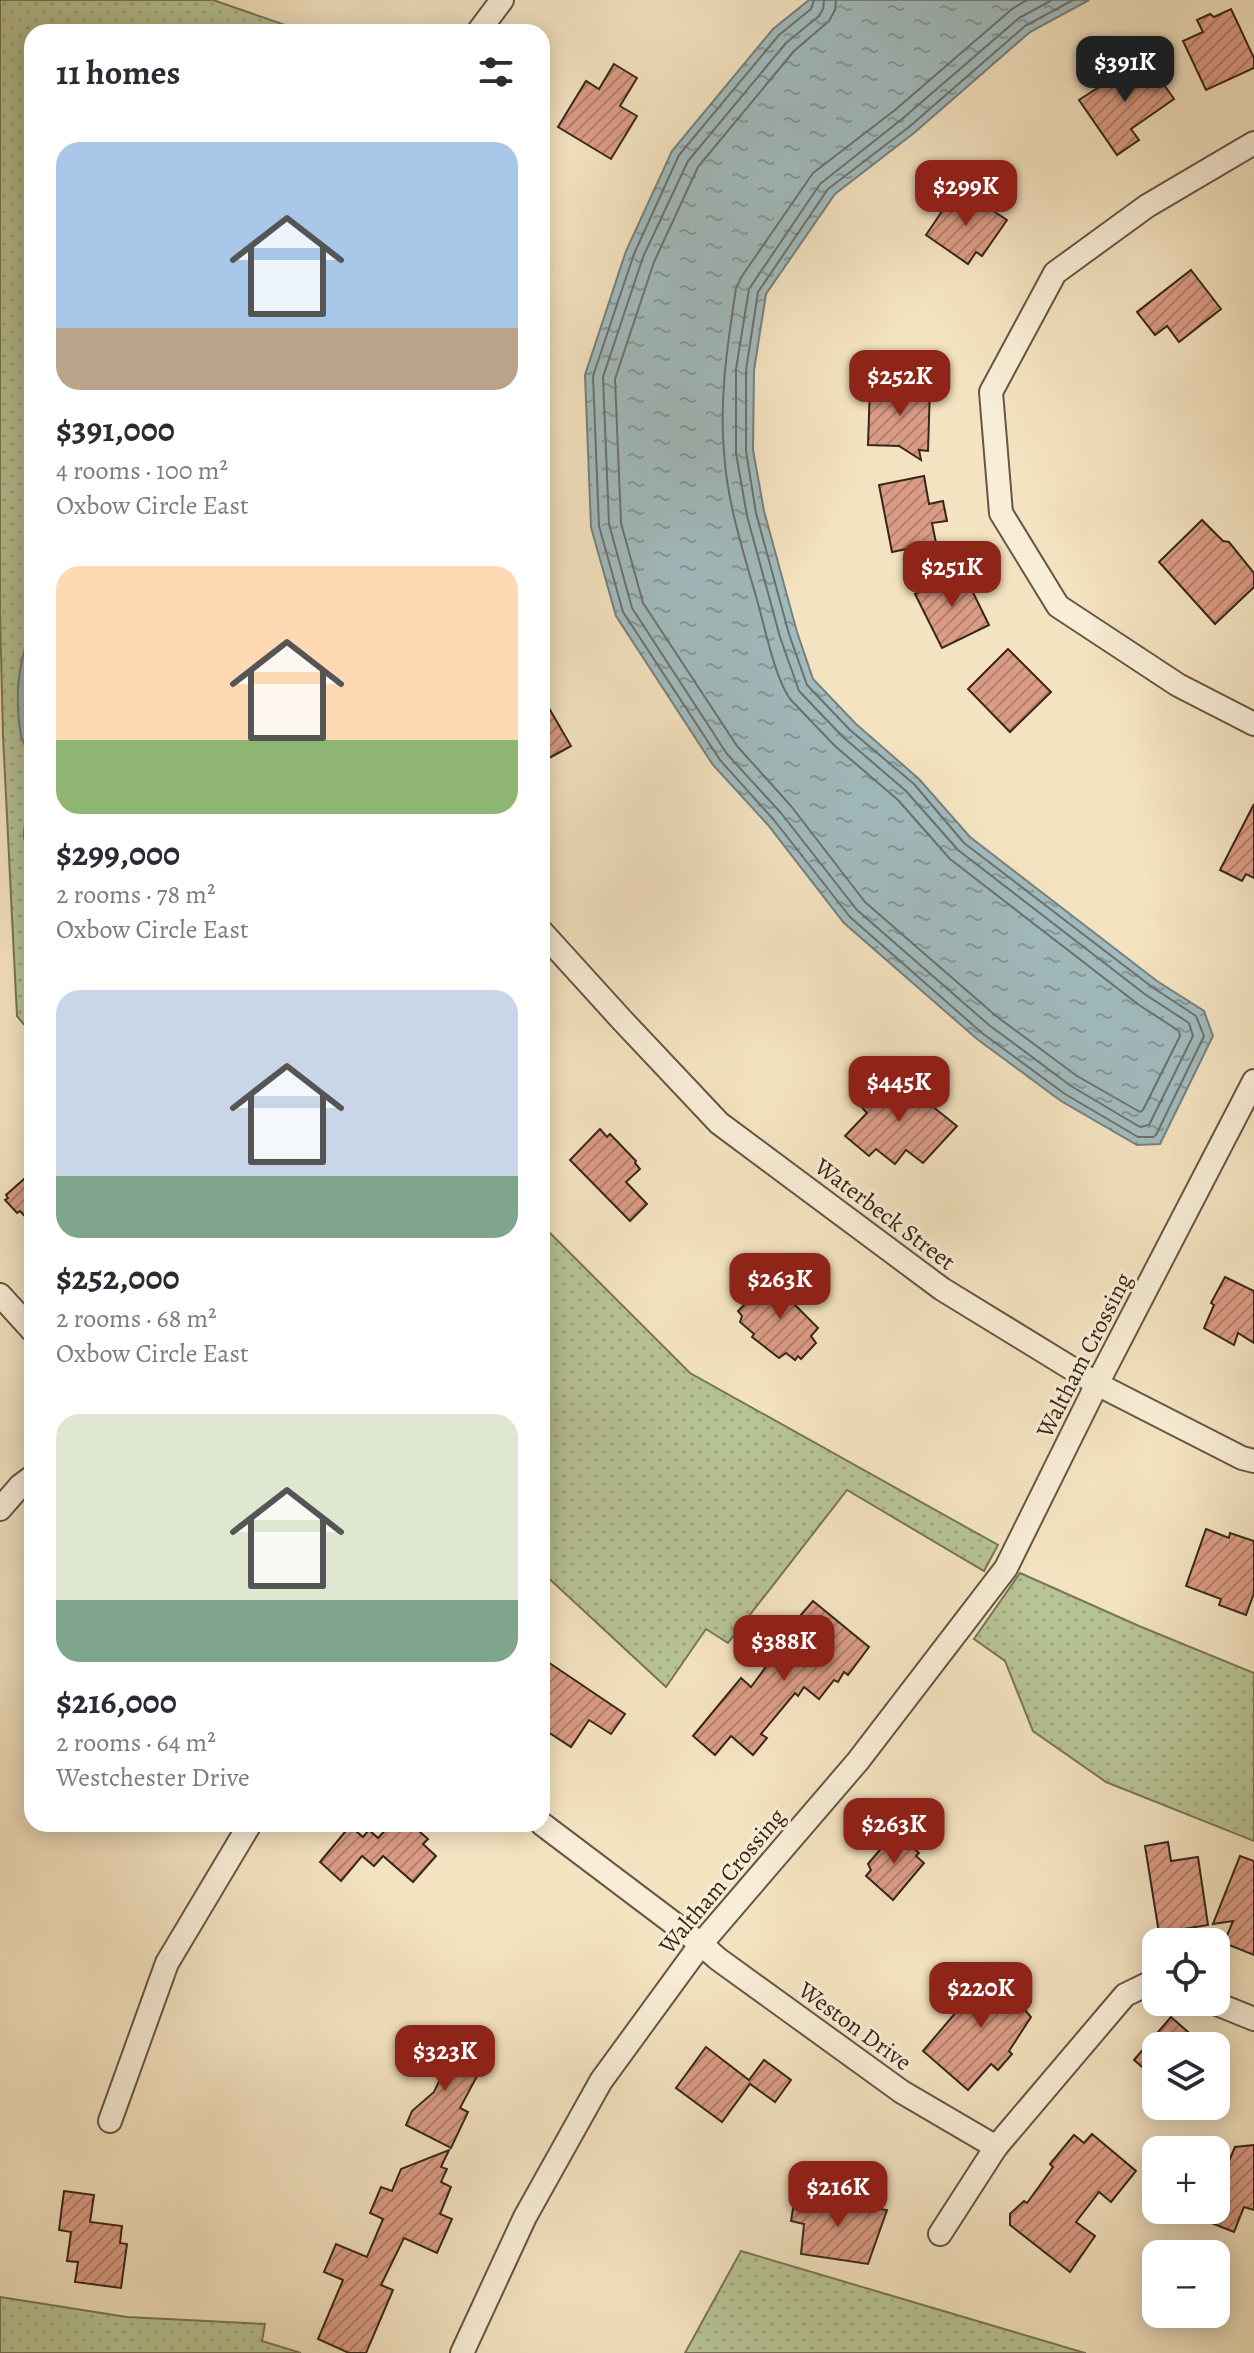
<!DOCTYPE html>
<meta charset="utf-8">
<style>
body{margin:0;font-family:Alegreya,serif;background:#f7f7f7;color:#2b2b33;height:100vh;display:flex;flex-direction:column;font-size:30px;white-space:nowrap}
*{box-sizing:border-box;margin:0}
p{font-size:26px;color:#7c7c81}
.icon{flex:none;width:44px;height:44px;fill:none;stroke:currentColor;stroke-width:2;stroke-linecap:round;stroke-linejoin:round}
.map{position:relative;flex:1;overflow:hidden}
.details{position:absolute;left:24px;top:24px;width:526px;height:1808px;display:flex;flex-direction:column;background:#fff;border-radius:24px;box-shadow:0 4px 20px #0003}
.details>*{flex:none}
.controls{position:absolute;left:1142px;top:1928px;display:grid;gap:16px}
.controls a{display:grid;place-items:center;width:88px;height:88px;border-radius:16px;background:#fff;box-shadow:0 4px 20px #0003;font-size:40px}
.price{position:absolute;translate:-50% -68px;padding:0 18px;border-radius:16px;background:#8f2418;color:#fff;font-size:26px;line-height:52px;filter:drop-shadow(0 2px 4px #0008)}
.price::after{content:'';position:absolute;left:50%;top:48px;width:24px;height:18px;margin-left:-12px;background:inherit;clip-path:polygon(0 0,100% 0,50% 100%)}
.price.current{background:#222;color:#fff}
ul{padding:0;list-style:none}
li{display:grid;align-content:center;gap:16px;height:424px;padding:0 32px}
li span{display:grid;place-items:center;height:248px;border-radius:24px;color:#555}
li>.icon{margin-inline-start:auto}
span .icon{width:144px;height:144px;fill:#fffc;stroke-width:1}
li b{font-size:34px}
h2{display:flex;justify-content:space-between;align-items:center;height:96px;padding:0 32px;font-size:34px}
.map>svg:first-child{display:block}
.grass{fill:url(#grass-dots);stroke:#787558;stroke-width:2}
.water{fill:url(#water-ripples);stroke:#777f7d;stroke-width:2}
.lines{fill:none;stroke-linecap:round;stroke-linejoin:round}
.shore{stroke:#6c706d;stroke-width:2}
.building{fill:url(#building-hatch);stroke:#38261c;stroke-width:2}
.minor-casing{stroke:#675545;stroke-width:26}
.minor{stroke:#f8edd6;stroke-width:22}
.labels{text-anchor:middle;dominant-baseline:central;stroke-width:6;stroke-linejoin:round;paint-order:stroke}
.street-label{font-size:24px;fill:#38261c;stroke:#f8edd6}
</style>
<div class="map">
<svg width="1254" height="2353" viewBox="0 0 1254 2353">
<defs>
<pattern id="grass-dots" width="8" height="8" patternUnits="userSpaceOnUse" patternTransform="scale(2)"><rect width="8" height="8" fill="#b8c495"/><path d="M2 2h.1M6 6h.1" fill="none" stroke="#9fa880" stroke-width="1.8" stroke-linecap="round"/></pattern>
<pattern id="water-ripples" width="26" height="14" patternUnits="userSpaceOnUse" patternTransform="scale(2)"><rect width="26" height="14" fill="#a1bbbe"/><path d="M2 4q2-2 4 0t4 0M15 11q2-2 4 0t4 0" fill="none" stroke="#84989a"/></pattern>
<pattern id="building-hatch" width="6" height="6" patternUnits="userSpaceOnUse" patternTransform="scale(2)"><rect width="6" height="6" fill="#db9c85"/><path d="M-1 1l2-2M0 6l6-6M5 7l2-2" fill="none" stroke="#b37f6c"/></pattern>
</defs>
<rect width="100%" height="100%" fill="#f4e3c0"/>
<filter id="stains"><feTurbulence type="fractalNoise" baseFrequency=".0025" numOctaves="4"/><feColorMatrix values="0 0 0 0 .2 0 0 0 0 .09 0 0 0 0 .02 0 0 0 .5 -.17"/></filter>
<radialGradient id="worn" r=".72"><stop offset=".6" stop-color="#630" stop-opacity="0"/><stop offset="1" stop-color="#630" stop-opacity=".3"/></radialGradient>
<!-- grass -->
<g class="grass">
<polygon points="0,0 213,0 291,27 288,32 32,32 32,1034 17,1016 3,736 0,613"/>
<polygon points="542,1225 690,1373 998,1545 984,1571 847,1490 728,1643 706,1629 666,1687 542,1572"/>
<polygon points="1020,1573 1139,1626 1254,1673 1254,1841 1106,1782 1033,1731 1005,1661 974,1639"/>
<polygon points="741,2251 1085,2353 1086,2353 685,2353"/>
<polygon points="0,2297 127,2317 265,2324 262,2341 301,2353 0,2353"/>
</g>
<!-- water -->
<g class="water">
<polygon points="809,0 1089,0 1030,32 914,133 835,194 766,294 754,370 753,450 764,511 797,632 813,679 856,724 919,779 970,837 1157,981 1204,1011 1213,1036 1160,1144 1137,1145 1061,1101 977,1039 844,923 768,825 713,765 616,616 591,527 585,375 626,251 672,151 773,29"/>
<path d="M32 630V855C18 833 25 833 28 809 28 805 28 800 29 796L26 792 30 786 27 780 29 774 27 769 29 765C27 761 28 757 28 753 27 747 22 742 21 736 15 700 17 663 32 630Z"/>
</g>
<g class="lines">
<!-- shore -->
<g class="shore">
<polyline points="814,0 811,9 779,35 679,155 634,254 593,376 599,526 623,612 720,760 774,820 850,917 982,1033 1065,1094 1138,1137 1153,1137 1156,1135 1204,1036 1196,1016 1152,987 964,843 914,784 850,730 807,685 789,634 756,513 746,451 746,370 758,292 828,189 909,127 1025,26 1073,0"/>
<polyline points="824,0 823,9 819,16 786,43 688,161 643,257 603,377 609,524 632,608 727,754 781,813 857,910 989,1025 1071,1086 1140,1127 1149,1125 1193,1036 1189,1023 1146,995 958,850 906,791 843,737 799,691 780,637 747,516 736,453 736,369 749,289 820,184 902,119 1019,18 1052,0"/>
<path d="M836 0 835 10 829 21 794 51 698 167 654 262 615 379 621 523 643 603 737 746 791 806 865 902 996 1016 1077 1076 1140 1112 1143 1110 1180 1036 1179 1031 1139 1005 950 859 898 800 835 746 790 699C775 677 766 633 759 607 745 557 727 504 724 452 719 397 728 342 736 288L742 276 813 173 895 110 1012 9 1027 0"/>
<path d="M32 649C25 671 21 723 32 744"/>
</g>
</g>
<!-- building -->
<g class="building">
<polygon points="1231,9 1254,58 1254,68 1206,90 1183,41 1203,32 1197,20 1210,14 1214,17"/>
<polygon points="1140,62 1149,75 1155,72 1174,99 1131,129 1139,140 1117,155 1079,100 1099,87 1102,75 1110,68 1129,70"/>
<polygon points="614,64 637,78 620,106 637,116 611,159 558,127 586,81 599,89"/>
<polygon points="966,193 1007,220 982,256 976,252 968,264 926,235 951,198 959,203"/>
<polygon points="1191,270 1221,309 1179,342 1167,326 1155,335 1137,312"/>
<polygon points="870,386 930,388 928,451 919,450 921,460 899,446 868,445"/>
<polygon points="924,476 929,504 943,501 947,521 932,523 936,543 892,552 879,485"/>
<polygon points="1202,520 1223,541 1229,542 1254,573 1254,587 1215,624 1159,562"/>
<polygon points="962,570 989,625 942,648 915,594"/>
<polygon points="1008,649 1051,692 1010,732 968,689"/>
<polygon points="542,696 571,746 542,762"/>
<polygon points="1254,804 1254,878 1246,874 1242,881 1220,870"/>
<polygon points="884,1074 913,1098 919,1095 933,1104 932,1106 957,1126 923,1163 906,1150 895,1164 876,1149 869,1156 845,1136 867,1113 859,1104"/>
<polygon points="600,1129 607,1137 610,1134 636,1161 635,1163 640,1169 626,1182 647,1204 630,1221 570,1160"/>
<polygon points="32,1172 32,1224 20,1211 17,1213 5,1200 8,1198 6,1195"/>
<polygon points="1225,1277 1254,1291 1254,1343 1238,1333 1234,1345 1204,1328 1214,1305 1211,1303"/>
<polygon points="787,1278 798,1282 807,1291 795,1305 818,1328 811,1336 816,1343 801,1359 798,1356 795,1360 786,1353 779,1358 752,1337 754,1334 740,1322 742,1316 738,1311 760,1289 772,1297"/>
<polygon points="1206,1529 1229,1538 1230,1533 1254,1541 1254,1593 1246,1615 1219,1605 1221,1599 1186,1586"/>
<polygon points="813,1601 869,1647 848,1675 844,1672 838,1682 834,1680 819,1699 804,1687 798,1696 795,1693 761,1734 767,1738 753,1755 731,1736 715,1755 693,1736 741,1678 751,1687 776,1653 799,1646 813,1628 800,1616"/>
<polygon points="542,1658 625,1714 611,1734 589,1720 571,1747 542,1728"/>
<polygon points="391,1824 411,1824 428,1839 423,1844 436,1856 413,1882 383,1856 374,1866 362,1856 341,1881 320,1862 350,1826 363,1837 369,1830 378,1838"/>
<polygon points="895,1832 919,1853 916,1856 924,1863 893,1900 866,1876 871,1870 868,1864"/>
<polygon points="1168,1842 1171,1861 1198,1857 1208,1925 1159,1933 1145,1846"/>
<polygon points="1240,1856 1254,1861 1254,1955 1224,1943 1233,1921 1213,1924"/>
<polygon points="986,1966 1031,2002 1024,2009 1031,2017 1009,2051 1012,2054 998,2070 991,2064 968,2090 923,2051 963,2004 960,2001"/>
<polygon points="1171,2017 1204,2046 1156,2046 1156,2079 1134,2060"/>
<polygon points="431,2038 484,2063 460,2108 468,2112 451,2148 406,2125 412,2111 434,2092 443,2073 420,2063"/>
<polygon points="706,2047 749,2080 764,2060 791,2080 775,2102 750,2084 722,2122 676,2088"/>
<polygon points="1092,2134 1136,2171 1111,2202 1099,2192 1076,2222 1095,2236 1070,2272 1010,2225 1010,2214 1024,2201 1027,2203 1053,2167 1050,2164 1074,2135 1084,2143"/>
<polygon points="1254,2145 1254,2210 1244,2207 1234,2232 1181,2211 1216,2210 1216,2172 1223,2175 1235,2147"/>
<polygon points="449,2150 441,2167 447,2169 441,2182 451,2187 440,2214 452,2219 437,2253 404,2238 381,2285 393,2290 366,2353 349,2353 318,2339 343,2280 324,2272 336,2244 367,2257 383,2219 370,2213 381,2187 392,2191 401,2169"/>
<polygon points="64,2191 94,2195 90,2222 122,2226 120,2243 127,2244 121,2288 75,2282 78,2262 67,2261 71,2232 59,2230"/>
<polygon points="795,2197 887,2210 868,2264 801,2254 804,2224 791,2221"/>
</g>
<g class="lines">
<!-- minor casing -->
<g class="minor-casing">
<g id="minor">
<polyline points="478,32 502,0"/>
<polyline points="1254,143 1147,206 1055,273 991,392 1001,513 1058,606 1178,685 1254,724"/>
<polyline points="542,932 621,1019 719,1123 942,1289 1097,1384 1242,1458 1254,1461"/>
<polyline points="0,1295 32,1330"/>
<polyline points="0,1509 20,1486 32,1477"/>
<polyline points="542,1824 701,1944 718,1959 902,2092 996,2147 1125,1995 1156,1980"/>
<polyline points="1212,2002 1254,2019"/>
<polyline points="110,2121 167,1963 250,1824"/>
<polyline points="940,2234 996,2147"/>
<polyline points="462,2353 525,2217 601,2081 701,1944 858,1761 1006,1568 1097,1384 1254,1081"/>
</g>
</g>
<!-- minor -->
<use href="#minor" class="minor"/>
</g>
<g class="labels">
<!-- street labels -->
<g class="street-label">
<text transform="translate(885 1214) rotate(37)">Waterbeck Street</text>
<text transform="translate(1084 1355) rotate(-63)">Waltham Crossing</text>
<text transform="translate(722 1881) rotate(-50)">Waltham Crossing</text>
<text transform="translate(855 2026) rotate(36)">Weston Drive</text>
</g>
</g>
<rect width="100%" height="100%" filter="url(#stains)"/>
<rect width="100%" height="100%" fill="url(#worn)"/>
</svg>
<div class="controls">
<a><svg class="icon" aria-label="locate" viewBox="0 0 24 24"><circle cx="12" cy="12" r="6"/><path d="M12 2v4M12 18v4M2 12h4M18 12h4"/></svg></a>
<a><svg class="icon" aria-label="layers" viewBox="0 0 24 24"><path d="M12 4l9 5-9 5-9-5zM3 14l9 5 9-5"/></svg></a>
<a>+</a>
<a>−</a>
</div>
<b class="price current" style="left:1125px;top:104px">$391K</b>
<b class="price" style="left:966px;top:228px">$299K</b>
<b class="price" style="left:900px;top:418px">$252K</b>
<b class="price" style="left:952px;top:609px">$251K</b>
<b class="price" style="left:899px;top:1124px">$445K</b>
<b class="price" style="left:780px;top:1321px">$263K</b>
<b class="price" style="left:784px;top:1683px">$388K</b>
<b class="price" style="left:894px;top:1866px">$263K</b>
<b class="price" style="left:981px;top:2030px">$220K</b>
<b class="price" style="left:445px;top:2093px">$323K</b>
<b class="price" style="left:838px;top:2229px">$216K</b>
<section class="details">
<h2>11 homes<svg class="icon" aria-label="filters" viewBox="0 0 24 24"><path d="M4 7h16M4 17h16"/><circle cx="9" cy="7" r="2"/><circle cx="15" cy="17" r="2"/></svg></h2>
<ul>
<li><span style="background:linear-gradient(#a9c7e8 75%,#b9a48a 0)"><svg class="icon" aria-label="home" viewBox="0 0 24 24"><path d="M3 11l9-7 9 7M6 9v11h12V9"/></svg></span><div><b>$391,000</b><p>4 rooms · 100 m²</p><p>Oxbow Circle East</p></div></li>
<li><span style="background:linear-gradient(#ffd9b3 70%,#8fb573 0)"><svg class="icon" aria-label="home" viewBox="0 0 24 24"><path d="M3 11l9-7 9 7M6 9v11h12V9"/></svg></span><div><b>$299,000</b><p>2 rooms · 78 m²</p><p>Oxbow Circle East</p></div></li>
<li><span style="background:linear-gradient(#c9d6e8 75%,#7fa58c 0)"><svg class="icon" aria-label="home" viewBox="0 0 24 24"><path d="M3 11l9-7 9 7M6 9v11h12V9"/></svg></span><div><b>$252,000</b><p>2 rooms · 68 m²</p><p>Oxbow Circle East</p></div></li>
<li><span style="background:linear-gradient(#dfe7d0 75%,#7fa58c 0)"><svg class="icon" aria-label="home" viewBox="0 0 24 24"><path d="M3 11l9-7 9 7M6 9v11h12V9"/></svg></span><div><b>$216,000</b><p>2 rooms · 64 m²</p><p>Westchester Drive</p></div></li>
</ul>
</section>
</div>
